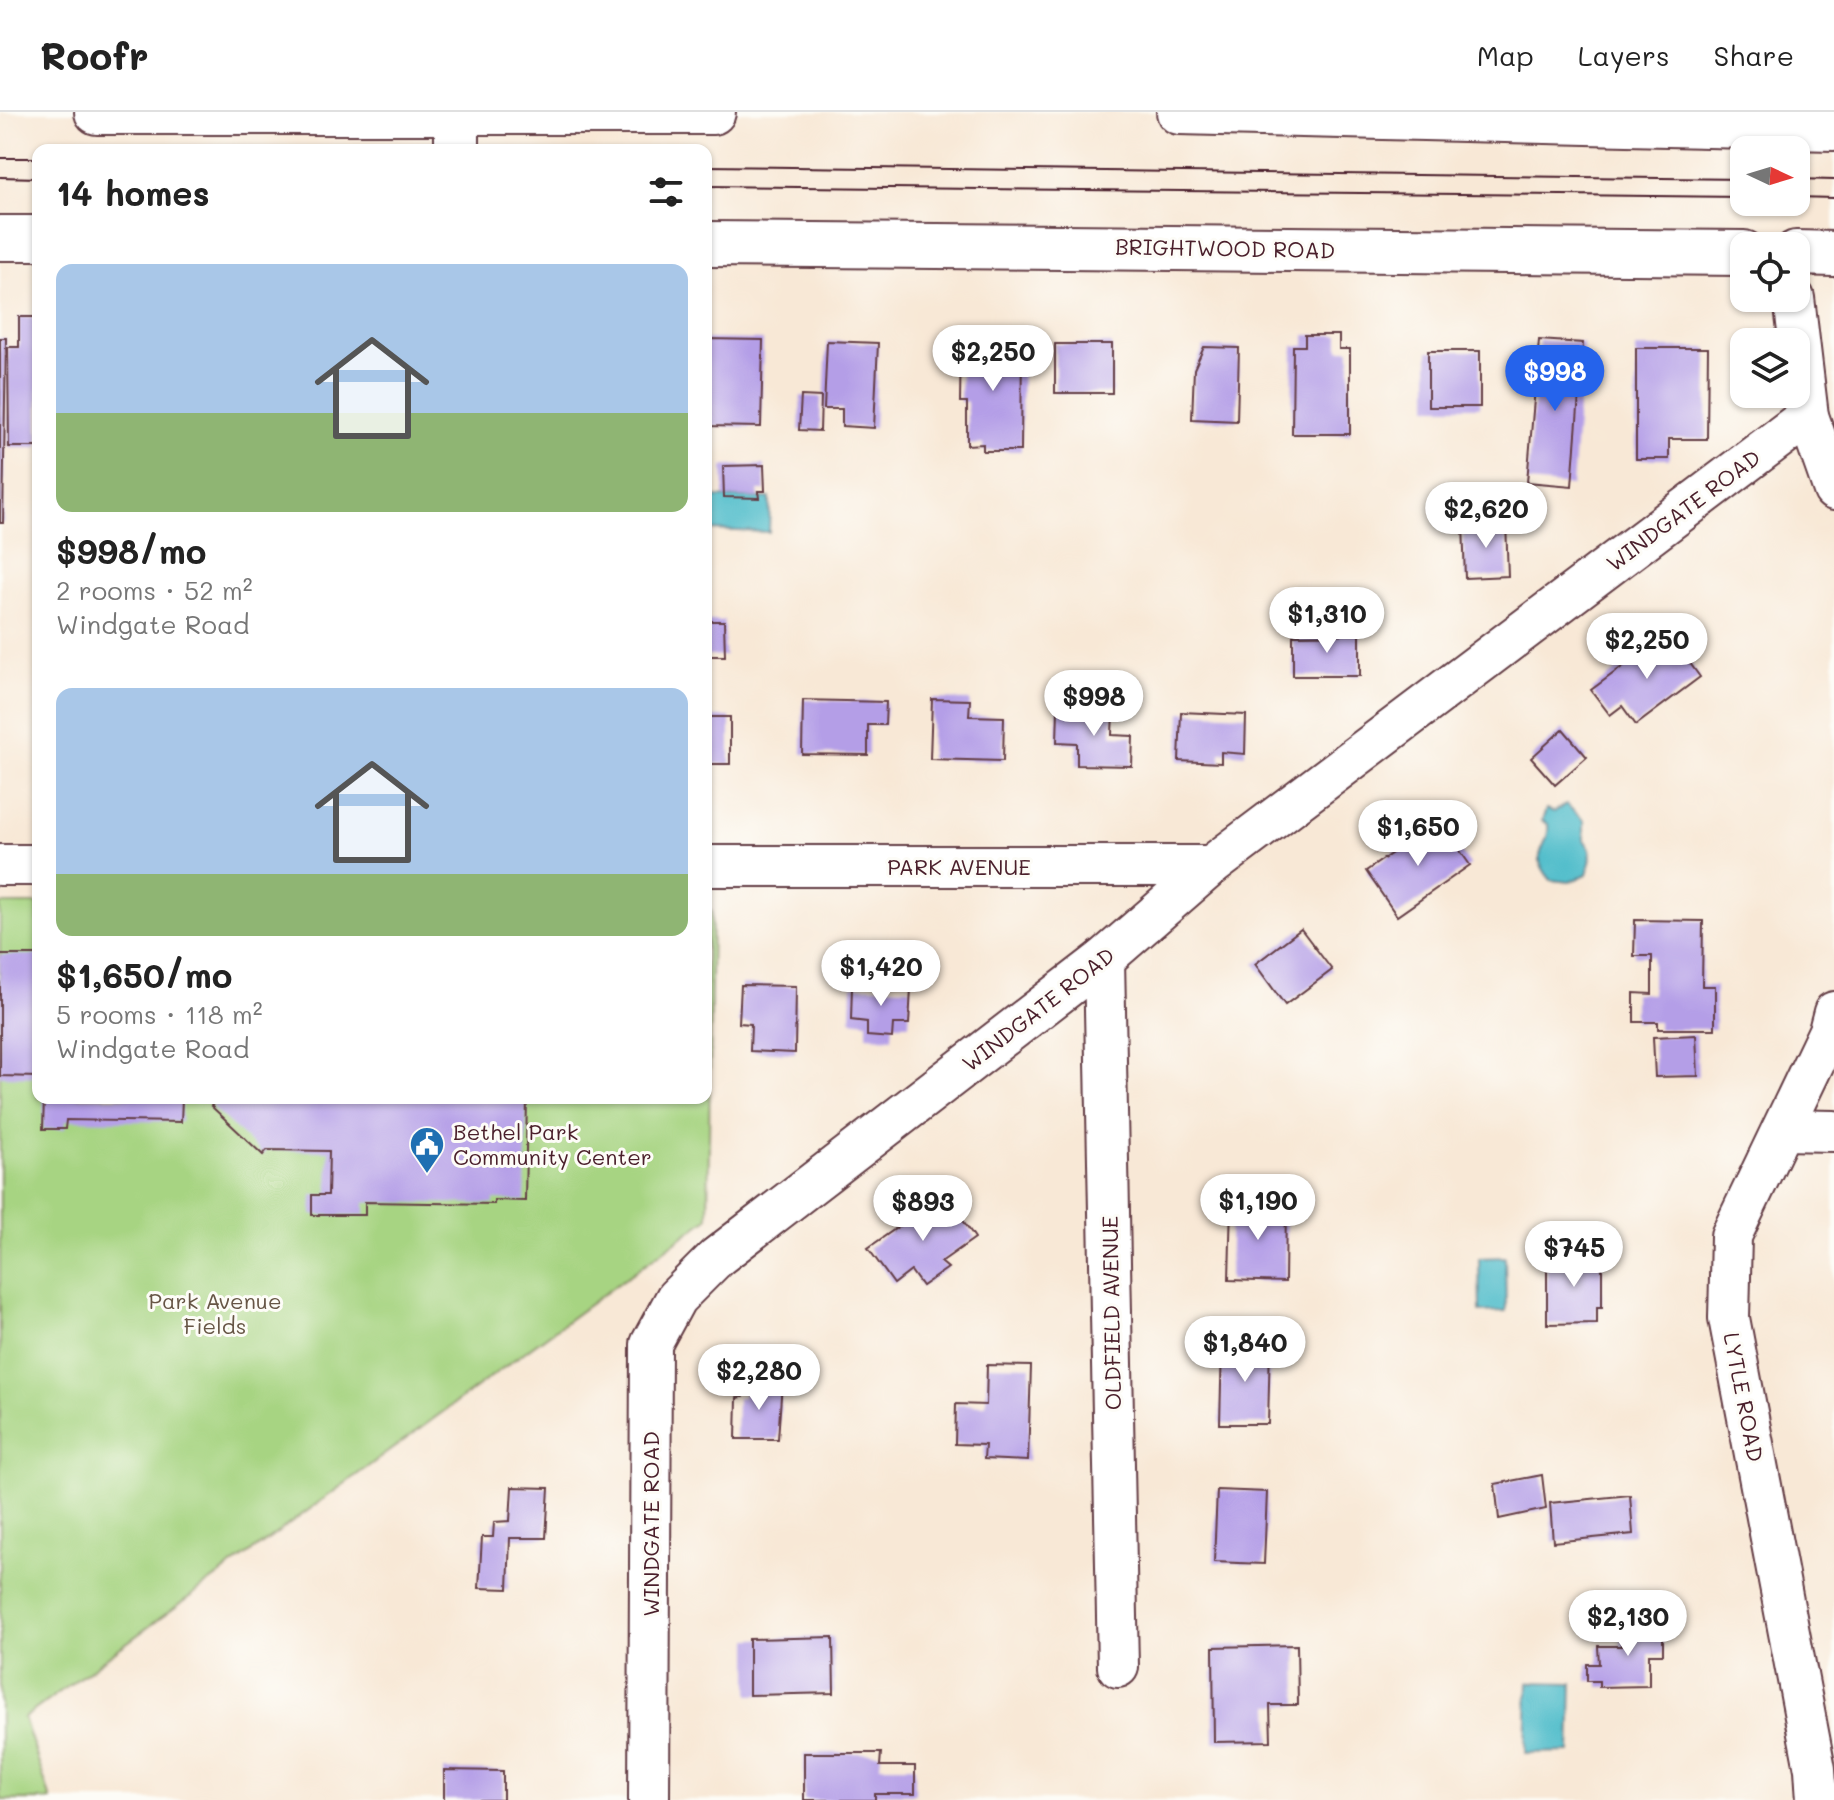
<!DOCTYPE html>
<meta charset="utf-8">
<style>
body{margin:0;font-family:Mali,sans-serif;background:#f6f6f6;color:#222;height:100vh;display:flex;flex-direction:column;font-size:30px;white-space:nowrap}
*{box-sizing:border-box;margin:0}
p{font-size:26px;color:#767676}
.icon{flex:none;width:44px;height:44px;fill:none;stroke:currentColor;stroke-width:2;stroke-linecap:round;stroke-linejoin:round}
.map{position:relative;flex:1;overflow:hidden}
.sheet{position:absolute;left:32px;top:32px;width:680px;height:960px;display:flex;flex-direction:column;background:#fff;border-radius:16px;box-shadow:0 2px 6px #0004}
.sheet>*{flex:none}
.needle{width:52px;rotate:94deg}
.fabs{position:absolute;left:1730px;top:24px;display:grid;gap:16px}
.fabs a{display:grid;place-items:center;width:80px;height:80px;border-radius:16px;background:#fff;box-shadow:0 2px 6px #0004;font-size:40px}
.price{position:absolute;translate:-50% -68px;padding:0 18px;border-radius:28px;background:#fff;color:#222;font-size:26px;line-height:52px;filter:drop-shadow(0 2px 4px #0008)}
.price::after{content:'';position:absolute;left:50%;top:48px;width:24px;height:18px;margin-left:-12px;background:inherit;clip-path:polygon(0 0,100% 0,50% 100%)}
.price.selected{background:#2563eb;color:#fff}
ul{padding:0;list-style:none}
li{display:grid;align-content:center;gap:16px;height:424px;padding:0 24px}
li span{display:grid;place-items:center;height:248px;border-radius:16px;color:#555}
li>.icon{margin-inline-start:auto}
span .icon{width:144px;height:144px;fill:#fffc;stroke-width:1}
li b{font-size:34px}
h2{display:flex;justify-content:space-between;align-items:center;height:96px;padding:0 24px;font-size:34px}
header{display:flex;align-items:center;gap:48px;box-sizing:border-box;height:112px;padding:0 40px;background:#fff;border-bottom:2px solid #e0e0e0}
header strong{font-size:38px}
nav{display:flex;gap:44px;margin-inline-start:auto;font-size:28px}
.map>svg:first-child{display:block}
.green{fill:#a7d482;stroke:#787a56;stroke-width:2}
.water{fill:#51bdcb;stroke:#4e6e7b;stroke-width:2}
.building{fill:#b49ee7}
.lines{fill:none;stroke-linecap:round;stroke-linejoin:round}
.minor-casing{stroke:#643d45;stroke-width:44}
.tertiary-casing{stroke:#643d45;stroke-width:48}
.minor{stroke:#fff;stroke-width:40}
.tertiary{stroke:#fff;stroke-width:44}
.tram{stroke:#4a1f2b;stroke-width:2}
.labels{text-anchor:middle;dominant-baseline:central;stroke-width:6;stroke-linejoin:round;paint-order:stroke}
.street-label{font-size:22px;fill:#4a1f2b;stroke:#fdfcf7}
.poi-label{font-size:22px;fill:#4a1f2b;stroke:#fdfcf7;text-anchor:start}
.park-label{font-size:22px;fill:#665545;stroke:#fdfcf7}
</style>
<header>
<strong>Roofr</strong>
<nav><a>Map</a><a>Layers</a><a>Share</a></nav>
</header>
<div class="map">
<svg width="1834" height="1688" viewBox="0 0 1834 1688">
<rect width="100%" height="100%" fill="#fdfcf7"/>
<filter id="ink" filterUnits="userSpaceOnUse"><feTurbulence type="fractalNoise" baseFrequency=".0125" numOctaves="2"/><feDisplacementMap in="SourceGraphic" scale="16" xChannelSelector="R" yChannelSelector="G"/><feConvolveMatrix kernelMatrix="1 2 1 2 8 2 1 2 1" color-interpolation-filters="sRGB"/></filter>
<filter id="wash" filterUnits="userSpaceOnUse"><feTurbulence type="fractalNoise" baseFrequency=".006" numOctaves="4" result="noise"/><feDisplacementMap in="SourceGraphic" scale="32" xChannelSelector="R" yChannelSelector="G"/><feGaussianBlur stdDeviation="1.8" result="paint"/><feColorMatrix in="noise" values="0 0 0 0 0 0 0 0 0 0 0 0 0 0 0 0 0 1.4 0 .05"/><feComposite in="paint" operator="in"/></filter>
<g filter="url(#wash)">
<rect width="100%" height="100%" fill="#f8e8d6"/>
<!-- green -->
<polygon class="green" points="0,792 38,792 38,986 706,986 706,799 712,799 708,1106 24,1606 51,1688 0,1688"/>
<!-- water -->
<g class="water">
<polygon points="706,385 770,386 769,420 706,418"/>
<path d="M1566 692 1584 709V728C1594 739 1591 749 1587 762L1570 770 1551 768C1526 739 1551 737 1548 712L1542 709 1546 697 1554 700Z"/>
<polygon points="1505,1145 1506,1199 1480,1200 1479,1146"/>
<polygon points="1528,1570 1572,1571 1570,1640 1526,1641"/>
</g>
<g id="blocks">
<!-- building -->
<g class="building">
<polygon points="19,205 38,205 38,335 9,335 8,235 19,235"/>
<polygon points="985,222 1002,222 1002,230 1022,230 1021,339 983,339 983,332 967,333 967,290 960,290 961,229 985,229"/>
<polygon points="1305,223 1339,223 1339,237 1350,237 1350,322 1292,322 1293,234 1305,234"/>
<polygon points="0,226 6,226 3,411 0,411"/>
<polygon points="706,227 763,228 761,315 706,314"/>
<polygon points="1539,228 1583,231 1572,374 1527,370"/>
<polygon points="827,229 878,231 874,316 842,314 842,297 824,297"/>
<rect x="1055" y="232" width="57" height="49"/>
<polygon points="1204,235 1239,236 1237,309 1192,307 1194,257"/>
<polygon points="1636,236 1708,236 1707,327 1669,327 1669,347 1636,347"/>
<rect x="1428" y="239" width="52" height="56"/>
<polygon points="801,284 821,285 820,319 799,318"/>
<polygon points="764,353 765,379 758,379 759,386 724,385 723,354"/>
<polygon points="1506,410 1508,464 1465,466 1463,412"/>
<polygon points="706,509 724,509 725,544 706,544"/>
<polygon points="1668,521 1700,565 1636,613 1622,594 1610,603 1591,578"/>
<polygon points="1360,522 1360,564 1293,564 1293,523"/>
<polygon points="932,587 970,588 969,604 1004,605 1003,649 930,647"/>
<polygon points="803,588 886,590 885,613 868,613 868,643 802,642"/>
<polygon points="1058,597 1113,598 1112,623 1133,624 1132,654 1077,653 1077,631 1057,630"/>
<polygon points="1181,600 1246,603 1245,642 1221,640 1221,651 1179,649"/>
<rect x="706" y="605" width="24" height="47"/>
<polygon points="1563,617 1587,645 1555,673 1531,646"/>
<polygon points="1439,709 1470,753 1397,804 1366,759"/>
<polygon points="1635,808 1703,809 1702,874 1715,874 1715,917 1658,917 1658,910 1634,910 1634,881 1652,882 1652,844 1634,844"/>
<polygon points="1301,817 1332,858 1285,893 1255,852"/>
<polygon points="0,843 38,843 38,965 0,964"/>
<polygon points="741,873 796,874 795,941 750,939 751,912 739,911"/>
<polygon points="852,874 911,876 909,912 893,912 892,926 867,924 867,910 851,908"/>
<polygon points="1696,923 1698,964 1655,965 1653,925"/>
<polygon points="44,986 182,986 181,1010 66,1008 65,1017 43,1017"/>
<polygon points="218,986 527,986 525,1089 494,1088 494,1092 365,1090 365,1103 312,1103 312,1083 328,1083 329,1039 267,1038 263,1043 211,994"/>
<polygon points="945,1082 975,1126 941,1150 948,1156 922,1174 911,1159 894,1172 868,1136"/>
<polygon points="1231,1090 1286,1092 1285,1170 1229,1168"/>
<polygon points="1547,1143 1602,1143 1602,1195 1597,1195 1597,1211 1547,1212"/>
<polygon points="1270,1232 1268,1312 1220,1312 1222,1233"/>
<polygon points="987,1253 1031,1254 1028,1349 984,1347 985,1333 955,1332 956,1292 986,1293"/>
<polygon points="782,1270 778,1327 736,1327 737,1286 743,1285 745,1272"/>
<polygon points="1542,1363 1546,1397 1499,1407 1495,1372"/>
<polygon points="512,1375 549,1376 546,1426 510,1426 508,1477 479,1476 482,1425 493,1425 494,1410 510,1409"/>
<polygon points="1217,1378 1267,1380 1264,1452 1214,1450"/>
<polygon points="1630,1383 1633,1422 1553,1430 1550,1391"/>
<polygon points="1621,1513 1663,1513 1663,1542 1649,1542 1649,1574 1599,1575 1599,1569 1587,1569 1587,1552 1599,1552 1598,1534 1621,1534"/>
<polygon points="833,1525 834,1581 749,1583 749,1527"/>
<polygon points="1297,1533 1298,1593 1270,1593 1271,1629 1214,1630 1213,1535"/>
<polygon points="804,1641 881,1641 880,1654 915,1654 915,1682 875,1682 875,1688 804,1688"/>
<polygon points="444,1658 503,1659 503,1688 444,1688"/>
</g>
</g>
</g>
<g filter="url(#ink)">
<use href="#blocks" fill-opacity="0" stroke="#643d45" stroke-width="2"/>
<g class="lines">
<!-- minor casing -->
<g class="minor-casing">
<g id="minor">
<polyline points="1794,186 1808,304 1834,378"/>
<polyline points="0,753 38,753"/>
<polyline points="706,754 1211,754"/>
<polyline points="1104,847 1118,1555"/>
<polyline points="1782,1018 1834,1019"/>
<polyline points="649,1688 651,1232 676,1186 717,1145 1104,847 1211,754 1808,304"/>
<polyline points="1817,1688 1815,1657 1729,1206 1731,1124 1829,919 1834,900"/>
</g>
</g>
<!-- tertiary casing -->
<g class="tertiary-casing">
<g id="tertiary">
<polyline points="97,0 713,0"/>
<polyline points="1179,0 1834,16"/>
<polyline points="457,38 457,1"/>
<polyline points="0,126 38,126"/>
<polyline points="706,132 1744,141"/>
<polyline points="1796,141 1834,142"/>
</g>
</g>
<!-- minor -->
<use href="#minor" class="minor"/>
<!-- tertiary -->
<use href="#tertiary" class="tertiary"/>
<!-- tram -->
<g class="tram">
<polyline points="0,46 38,46"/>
<polyline points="706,54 1744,67"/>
<polyline points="0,65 38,66"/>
<polyline points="1796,67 1834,68"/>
<polyline points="706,74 1744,85"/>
<polyline points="1796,85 1834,86"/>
</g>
</g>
</g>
<!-- icons -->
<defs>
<g id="civic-pin" transform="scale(1.8)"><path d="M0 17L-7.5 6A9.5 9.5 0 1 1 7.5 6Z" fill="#1f6fb2" stroke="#fdfcf7"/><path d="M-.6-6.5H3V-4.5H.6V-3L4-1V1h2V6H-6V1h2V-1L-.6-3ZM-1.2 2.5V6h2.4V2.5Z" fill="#fff"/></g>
</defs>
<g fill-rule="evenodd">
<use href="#civic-pin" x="427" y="1032"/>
</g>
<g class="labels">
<!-- street labels -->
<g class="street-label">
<text transform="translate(1225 136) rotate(1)">BRIGHTWOOD ROAD</text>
<text transform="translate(1683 398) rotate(-37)">WINDGATE ROAD</text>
<text x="959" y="754">PARK AVENUE</text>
<text transform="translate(1038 897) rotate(-38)">WINDGATE ROAD</text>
<text transform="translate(1111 1201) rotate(-91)">OLDFIELD AVENUE</text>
<text transform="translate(1744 1285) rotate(79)">LYTLE ROAD</text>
<text transform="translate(650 1412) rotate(-90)">WINDGATE ROAD</text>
</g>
<!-- poi labels -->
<g class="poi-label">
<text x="453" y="1019">Bethel Park<tspan x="453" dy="25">Community Center</tspan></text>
</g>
<!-- park labels -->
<g class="park-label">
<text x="215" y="1188">Park Avenue<tspan x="215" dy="25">Fields</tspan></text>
</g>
</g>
</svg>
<div class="fabs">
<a><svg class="needle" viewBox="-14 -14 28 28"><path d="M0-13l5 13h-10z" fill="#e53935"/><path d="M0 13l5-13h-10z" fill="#767676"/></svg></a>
<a><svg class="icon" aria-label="locate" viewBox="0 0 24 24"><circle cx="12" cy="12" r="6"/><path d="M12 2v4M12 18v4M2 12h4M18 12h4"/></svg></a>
<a><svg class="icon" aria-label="layers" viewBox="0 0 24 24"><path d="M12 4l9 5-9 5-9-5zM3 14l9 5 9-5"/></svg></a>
</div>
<b class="price" style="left:993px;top:281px">$2,250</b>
<b class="price selected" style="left:1555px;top:301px">$998</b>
<b class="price" style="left:1486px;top:438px">$2,620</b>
<b class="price" style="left:1327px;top:543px">$1,310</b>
<b class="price" style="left:1647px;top:569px">$2,250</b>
<b class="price" style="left:1094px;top:626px">$998</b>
<b class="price" style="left:1418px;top:756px">$1,650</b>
<b class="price" style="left:881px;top:896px">$1,420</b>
<b class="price" style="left:1258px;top:1130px">$1,190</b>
<b class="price" style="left:923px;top:1131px">$893</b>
<b class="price" style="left:1574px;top:1177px">$745</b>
<b class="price" style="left:1245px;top:1272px">$1,840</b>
<b class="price" style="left:759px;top:1300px">$2,280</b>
<b class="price" style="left:1628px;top:1546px">$2,130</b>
<section class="sheet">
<h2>14 homes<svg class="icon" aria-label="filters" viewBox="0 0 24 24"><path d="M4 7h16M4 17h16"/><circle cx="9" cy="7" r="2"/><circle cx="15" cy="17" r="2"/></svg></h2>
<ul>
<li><span style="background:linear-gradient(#a9c7e8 60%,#8fb573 0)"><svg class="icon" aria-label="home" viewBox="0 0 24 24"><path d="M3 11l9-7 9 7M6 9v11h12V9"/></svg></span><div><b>$998/mo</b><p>2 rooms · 52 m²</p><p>Windgate Road</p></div></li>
<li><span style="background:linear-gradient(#a9c7e8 75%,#8fb573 0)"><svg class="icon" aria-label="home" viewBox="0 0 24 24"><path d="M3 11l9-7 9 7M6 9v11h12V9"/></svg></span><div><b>$1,650/mo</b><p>5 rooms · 118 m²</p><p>Windgate Road</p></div></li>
</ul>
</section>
</div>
